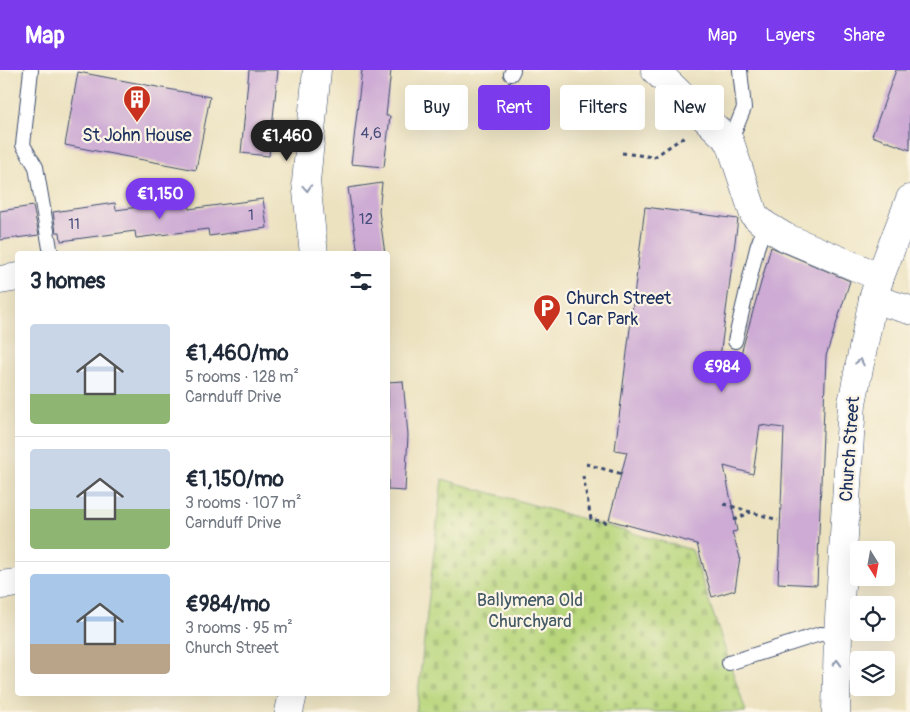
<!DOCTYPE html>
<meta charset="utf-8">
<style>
body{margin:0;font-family:Pangolin,sans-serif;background:#f2f2f3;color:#1f2937;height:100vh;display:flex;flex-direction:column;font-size:19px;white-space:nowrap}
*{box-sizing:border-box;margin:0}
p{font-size:16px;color:#747a83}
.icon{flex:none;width:28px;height:28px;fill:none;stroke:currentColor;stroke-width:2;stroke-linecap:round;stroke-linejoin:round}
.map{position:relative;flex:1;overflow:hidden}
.side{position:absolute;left:15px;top:181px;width:375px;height:445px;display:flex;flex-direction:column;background:#fff;border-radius:5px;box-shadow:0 5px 20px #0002}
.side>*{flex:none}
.banner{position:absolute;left:405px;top:15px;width:430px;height:45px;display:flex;gap:10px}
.needle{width:32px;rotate:169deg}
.controls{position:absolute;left:850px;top:471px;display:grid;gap:10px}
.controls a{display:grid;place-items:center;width:45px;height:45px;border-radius:5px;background:#fff;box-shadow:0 5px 20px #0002;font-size:25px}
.price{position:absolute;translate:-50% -42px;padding:0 11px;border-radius:18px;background:#7c3aed;color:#fff;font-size:16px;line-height:32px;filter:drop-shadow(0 1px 2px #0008)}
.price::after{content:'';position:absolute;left:50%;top:30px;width:15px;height:11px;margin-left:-8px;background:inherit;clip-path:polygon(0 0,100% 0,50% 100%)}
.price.on{background:#222;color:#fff}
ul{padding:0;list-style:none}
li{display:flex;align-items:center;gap:15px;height:125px;padding:0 15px}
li+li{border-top:1px solid #e0e1e3}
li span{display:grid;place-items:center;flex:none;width:140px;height:100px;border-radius:5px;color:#555}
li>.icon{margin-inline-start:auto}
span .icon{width:60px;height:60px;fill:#fffc;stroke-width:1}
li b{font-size:21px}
h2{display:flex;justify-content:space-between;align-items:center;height:60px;padding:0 15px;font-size:21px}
.chip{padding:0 18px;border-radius:5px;background:#fff;box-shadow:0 5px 20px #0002;font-size:18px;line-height:45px}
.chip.on{background:#7c3aed;color:#fff}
header{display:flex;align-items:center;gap:30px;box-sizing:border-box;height:70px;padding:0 25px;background:#7c3aed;color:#fff}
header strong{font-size:24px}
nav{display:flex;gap:28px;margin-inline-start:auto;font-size:18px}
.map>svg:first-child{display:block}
.cemetery{fill:url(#cemetery-stones);stroke:#6a826d}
.building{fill:#cdabd4}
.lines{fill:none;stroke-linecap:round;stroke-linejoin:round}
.lane-casing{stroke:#3a4a6d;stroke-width:16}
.street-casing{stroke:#3a4a6d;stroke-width:29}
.secondary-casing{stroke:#3a4a6d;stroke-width:29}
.path{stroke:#3a4a6d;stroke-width:3;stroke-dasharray:4 4;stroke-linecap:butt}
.lane{stroke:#fff;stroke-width:14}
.street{stroke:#fff;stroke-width:28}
.secondary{stroke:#fff;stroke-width:28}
.oneway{stroke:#8d97ae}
.labels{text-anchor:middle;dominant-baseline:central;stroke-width:4.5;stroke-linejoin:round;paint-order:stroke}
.number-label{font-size:15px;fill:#484e7c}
.poi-label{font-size:18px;fill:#1b2f5e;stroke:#fcf5e5}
.street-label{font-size:18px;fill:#1b2f5e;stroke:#fcf5e5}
.park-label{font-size:18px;fill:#425966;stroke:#fcf5e5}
</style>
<header>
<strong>Map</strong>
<nav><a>Map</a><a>Layers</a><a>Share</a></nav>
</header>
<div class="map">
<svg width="910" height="642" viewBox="0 0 910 642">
<defs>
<pattern id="cemetery-stones" width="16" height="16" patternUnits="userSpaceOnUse" patternTransform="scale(1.25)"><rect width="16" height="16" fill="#b8d67c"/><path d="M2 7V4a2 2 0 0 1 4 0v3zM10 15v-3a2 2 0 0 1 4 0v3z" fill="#9eb86e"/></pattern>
</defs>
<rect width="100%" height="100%" fill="#fcf5e5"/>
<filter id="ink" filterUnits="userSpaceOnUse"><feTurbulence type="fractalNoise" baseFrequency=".02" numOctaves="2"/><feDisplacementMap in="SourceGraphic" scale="10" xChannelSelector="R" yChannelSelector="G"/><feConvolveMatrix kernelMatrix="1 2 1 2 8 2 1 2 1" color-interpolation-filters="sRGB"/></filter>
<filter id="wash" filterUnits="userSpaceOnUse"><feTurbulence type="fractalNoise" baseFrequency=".0096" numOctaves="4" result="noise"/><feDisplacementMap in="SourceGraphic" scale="20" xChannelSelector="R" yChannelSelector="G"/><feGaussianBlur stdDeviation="1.12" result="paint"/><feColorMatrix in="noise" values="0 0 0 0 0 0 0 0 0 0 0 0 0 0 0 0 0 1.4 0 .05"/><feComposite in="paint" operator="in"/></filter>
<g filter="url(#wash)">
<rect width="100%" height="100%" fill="#ece2c0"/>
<!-- cemetery -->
<polygon class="cemetery" points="442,409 692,480 746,642 416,642"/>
<g id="blocks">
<!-- building -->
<g class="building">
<polygon points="249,0 278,0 269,86 241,83"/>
<polygon points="362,0 391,0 386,46 390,46 384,97 351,94"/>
<polygon points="896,0 910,0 910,80 872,66"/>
<polygon points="78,2 210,27 196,100 65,75"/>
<polygon points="382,113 379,141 385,184 358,184 348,118"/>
<polygon points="263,129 267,158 209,166 208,159 136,168 135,161 61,171 60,162 56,162 53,142 115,133 116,140 191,130 189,139"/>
<polygon points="33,136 39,165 0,170 0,141"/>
<polygon points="645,137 738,149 720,287 739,291 771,177 850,211 826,286 817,515 778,513 784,358 760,355 753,404 724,396 737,461 732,462 740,487 735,520 712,527 697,474 609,450 627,382 615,380"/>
<polygon points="403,311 408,365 405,421 388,420 388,312"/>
</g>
</g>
</g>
<g filter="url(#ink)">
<use href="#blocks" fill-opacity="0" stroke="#3a4a6d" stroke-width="1"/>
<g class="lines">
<!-- lane casing -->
<g class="lane-casing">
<g id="lane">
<polyline points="31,0 23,75 36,97 51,184"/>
<polyline points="511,4 513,0"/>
<polyline points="730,72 744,38 740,0"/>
<polyline points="735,271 757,178 765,155"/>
<polyline points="729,593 820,564 838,565"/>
</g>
</g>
<!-- street casing -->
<g class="street-casing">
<g id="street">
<polyline points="655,0 730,72 754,145 765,155 785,167 880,207"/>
<polyline points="314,184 306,112 317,0"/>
<polyline points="0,210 18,207"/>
<polyline points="873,229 910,240"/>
<polyline points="0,515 18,513"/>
<polyline points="289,642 293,624"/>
</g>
</g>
<!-- secondary casing -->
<g class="secondary-casing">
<polyline id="secondary" points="836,642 838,565 852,333 873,229 880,207 910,129"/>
</g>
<!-- path -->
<g class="path">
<polyline points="622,83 654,87 685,66"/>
<polyline points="586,394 622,404"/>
<polyline points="583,406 591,449 608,453"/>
<polyline points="724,434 778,450"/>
<polyline points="734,450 751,442"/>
</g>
<!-- lane -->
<use href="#lane" class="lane"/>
<!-- street -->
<use href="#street" class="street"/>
<!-- secondary -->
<use href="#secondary" class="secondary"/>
</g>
<!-- one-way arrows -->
<defs><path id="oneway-chevron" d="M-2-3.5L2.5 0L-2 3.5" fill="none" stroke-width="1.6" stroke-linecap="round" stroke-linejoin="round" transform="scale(1.25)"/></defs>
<g class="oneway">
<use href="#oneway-chevron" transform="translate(307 118) rotate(86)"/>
<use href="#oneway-chevron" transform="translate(860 292) rotate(-78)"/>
<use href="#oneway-chevron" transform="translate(837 593) rotate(-88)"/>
</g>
</g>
<!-- icons -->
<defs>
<g id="building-pin" transform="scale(1.4375)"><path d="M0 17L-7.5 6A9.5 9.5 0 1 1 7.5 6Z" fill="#c8321e" stroke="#fcf5e5"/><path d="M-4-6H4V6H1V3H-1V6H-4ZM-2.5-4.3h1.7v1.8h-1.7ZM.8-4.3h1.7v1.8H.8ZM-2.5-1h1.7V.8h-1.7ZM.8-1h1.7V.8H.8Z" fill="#fff"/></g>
<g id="parking-pin" transform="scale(1.4375)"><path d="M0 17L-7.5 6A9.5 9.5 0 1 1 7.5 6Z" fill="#c8321e" stroke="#fcf5e5"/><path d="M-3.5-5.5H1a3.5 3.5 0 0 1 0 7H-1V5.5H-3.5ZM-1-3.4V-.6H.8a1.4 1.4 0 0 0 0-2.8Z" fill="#fff"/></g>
</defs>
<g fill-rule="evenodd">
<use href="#building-pin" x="137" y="29"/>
<use href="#parking-pin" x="547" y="238"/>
</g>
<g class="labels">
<!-- number labels -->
<g class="number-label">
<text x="371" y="63">4,6</text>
<text x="251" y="145">1</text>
<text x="366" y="149">12</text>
<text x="74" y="154">11</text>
</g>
<!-- poi labels -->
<g class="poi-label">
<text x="137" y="65">St John House</text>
<text x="566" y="228" text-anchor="start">Church Street<tspan x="566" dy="21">1 Car Park</tspan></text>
</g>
<!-- street labels -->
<g class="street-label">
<text transform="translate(850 379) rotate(-86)">Church Street</text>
</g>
<!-- park labels -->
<g class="park-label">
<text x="530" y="530">Ballymena Old<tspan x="530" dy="21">Churchyard</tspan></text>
</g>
</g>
</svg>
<div class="controls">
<a><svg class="needle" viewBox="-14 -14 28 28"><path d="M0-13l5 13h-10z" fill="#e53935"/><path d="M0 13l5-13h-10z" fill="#747a83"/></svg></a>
<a><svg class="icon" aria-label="locate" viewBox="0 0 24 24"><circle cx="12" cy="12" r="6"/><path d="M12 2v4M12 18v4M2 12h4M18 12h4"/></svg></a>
<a><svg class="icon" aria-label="layers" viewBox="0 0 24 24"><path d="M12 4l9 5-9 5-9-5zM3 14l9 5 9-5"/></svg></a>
</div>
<b class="price on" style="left:287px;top:92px">€1,460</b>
<b class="price" style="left:160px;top:150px">€1,150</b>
<b class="price" style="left:722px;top:323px">€984</b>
<div class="banner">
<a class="chip">Buy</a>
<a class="chip on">Rent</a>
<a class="chip">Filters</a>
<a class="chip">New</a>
</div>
<section class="side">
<h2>3 homes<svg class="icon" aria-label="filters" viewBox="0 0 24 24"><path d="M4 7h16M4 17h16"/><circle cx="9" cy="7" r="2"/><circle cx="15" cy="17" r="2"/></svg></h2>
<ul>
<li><span style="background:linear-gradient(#c9d6e8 70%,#8fb573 0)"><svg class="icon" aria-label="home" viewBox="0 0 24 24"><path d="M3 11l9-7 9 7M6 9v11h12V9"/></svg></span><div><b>€1,460/mo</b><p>5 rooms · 128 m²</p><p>Carnduff Drive</p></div></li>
<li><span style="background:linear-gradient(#c9d6e8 60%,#8fb573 0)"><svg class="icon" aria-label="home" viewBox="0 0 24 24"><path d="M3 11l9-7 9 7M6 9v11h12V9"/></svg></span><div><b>€1,150/mo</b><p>3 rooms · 107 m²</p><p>Carnduff Drive</p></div></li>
<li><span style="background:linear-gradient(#a9c7e8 70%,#b9a48a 0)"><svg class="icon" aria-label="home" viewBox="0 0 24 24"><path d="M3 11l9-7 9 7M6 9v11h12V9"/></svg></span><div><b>€984/mo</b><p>3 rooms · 95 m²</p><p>Church Street</p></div></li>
</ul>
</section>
</div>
